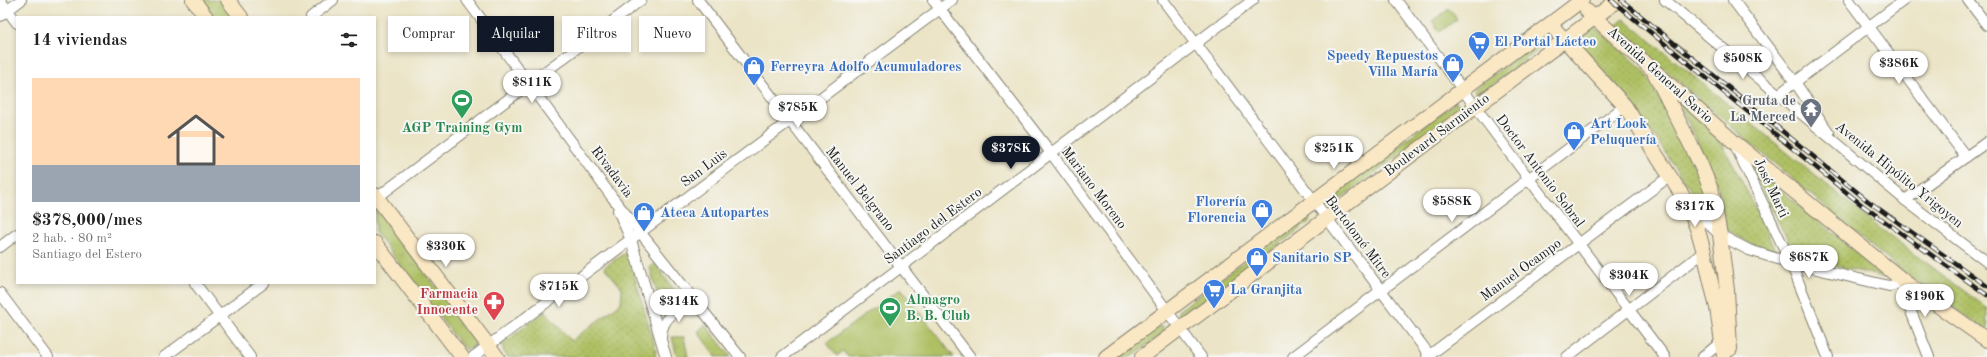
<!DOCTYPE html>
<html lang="es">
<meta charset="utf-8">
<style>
body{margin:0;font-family:"Old Standard TT",serif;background:#f2f2f2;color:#222;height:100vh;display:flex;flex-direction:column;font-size:15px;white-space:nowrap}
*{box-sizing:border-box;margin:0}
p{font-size:13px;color:#767676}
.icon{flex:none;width:22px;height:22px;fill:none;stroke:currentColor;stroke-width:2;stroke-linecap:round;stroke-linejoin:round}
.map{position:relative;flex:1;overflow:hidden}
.drawer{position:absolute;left:16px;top:16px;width:360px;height:268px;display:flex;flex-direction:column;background:#fff;border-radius:0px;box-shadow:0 2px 6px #0003}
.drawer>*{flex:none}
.banner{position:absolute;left:388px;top:16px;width:380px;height:36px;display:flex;gap:8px}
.price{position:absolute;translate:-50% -34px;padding:0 9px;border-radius:14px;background:#fff;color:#222;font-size:13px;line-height:26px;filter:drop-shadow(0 1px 2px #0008)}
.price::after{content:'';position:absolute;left:50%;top:24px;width:12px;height:9px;margin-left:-6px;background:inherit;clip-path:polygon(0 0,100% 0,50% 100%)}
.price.selected{background:#111827;color:#fff}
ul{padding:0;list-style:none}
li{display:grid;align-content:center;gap:8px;height:212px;padding:0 16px}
li span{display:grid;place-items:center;height:124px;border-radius:0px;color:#555}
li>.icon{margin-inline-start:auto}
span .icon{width:72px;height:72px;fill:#fffc;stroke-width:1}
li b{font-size:17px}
h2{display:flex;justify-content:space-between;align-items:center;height:48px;padding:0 16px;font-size:17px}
.pill{padding:0 14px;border-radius:0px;background:#fff;box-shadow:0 2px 6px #0003;font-size:14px;line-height:36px}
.pill.selected{background:#111827;color:#fff}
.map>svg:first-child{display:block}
.grass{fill:url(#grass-tufts);stroke:#656e40}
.park{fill:url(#park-dots);stroke:#656e40}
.garden{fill:#aec063;stroke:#656e40}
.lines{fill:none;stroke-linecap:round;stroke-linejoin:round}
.minor-casing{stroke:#848071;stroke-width:12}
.secondary-casing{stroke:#848071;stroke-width:16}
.minor{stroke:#fff;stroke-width:10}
.secondary{stroke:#fae7c3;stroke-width:14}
.rail-casing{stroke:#1c1c1c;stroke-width:4.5}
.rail{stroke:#f6f6f2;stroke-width:3;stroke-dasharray:9;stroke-linecap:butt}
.labels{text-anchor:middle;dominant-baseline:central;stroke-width:4;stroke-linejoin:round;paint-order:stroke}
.shop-label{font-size:14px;font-weight:bold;fill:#366cbe;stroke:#f6f6f2;text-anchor:start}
.street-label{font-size:14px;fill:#1c1c1c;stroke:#f6f6f2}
.worship-label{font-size:14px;font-weight:bold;fill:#5b616d;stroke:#f6f6f2;text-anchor:end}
.leisure-label{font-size:14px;font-weight:bold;fill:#27864d;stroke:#f6f6f2}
.health-label{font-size:14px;font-weight:bold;fill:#be3a42;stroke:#f6f6f2;text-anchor:end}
</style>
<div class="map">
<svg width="1987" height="357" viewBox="0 0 1987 357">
<defs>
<pattern id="grass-tufts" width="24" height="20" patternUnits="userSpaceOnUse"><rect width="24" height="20" fill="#aec063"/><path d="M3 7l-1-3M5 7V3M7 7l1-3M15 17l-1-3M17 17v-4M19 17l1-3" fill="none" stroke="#95a455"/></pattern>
<pattern id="park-dots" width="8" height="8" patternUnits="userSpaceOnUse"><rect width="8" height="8" fill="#aec063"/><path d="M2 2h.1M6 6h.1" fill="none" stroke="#95a455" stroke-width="1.8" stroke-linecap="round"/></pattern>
</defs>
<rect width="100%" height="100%" fill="#f6f6f2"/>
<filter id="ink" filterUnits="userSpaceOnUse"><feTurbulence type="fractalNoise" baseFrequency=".025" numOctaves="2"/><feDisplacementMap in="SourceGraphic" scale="8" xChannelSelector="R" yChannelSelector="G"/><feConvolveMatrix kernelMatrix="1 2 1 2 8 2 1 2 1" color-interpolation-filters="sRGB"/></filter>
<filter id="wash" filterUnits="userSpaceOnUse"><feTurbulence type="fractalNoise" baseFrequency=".012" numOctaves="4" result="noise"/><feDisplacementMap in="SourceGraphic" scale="16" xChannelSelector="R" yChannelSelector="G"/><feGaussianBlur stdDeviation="0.9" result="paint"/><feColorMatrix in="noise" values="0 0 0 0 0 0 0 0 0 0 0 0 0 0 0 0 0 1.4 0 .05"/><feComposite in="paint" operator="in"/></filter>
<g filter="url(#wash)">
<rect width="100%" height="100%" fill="#ebe4c6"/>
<!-- grass -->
<g class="grass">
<polygon points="200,0 221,0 234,17 213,17"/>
<polygon points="1547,35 1550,39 1549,42 1481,94 1475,92 1475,88"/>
<polygon points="1456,102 1459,104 1459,110 1330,207 1325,206 1324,201"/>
<polygon points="375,210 378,210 476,340 474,346 468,349 464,349 375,232"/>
<polygon points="1306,215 1310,218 1309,222 1185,316 1179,315 1178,311"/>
<polygon points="705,324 708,328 731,357 716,357 698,332"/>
<polygon points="1159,326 1163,327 1163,333 1131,357 1116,357"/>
<polygon points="672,337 684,337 688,357 677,357"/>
</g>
<!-- park -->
<g class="park">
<polygon points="1624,19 1873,223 1987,308 1987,331 1903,272 1876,250 1614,27"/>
<polygon points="1594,26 1644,70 1698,173 1705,193 1707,211 1702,208 1631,101 1580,50 1577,43 1578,39"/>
<polygon points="1677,100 1714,132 1721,142 1761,218 1775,251 1748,243 1726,229 1718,187 1713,174"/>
<polygon points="1749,164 1883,274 1883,277 1799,257 1795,254"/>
<polygon points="625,253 629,257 656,350 655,357 507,357 503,350 503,344 545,311 571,341 621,303 622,288 604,267"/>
<polygon points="654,263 683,301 675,301 662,311 650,268"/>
</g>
<!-- garden -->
<g class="garden">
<polygon points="1449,9 1457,19 1440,32 1432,21"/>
<polygon points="901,288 954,357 848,357 843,351 837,356 827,343"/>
</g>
</g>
<g filter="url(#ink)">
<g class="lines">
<!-- minor casing -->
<g class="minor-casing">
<g id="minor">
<polyline points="0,0 17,23"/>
<polyline points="467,0 612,197 740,357"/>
<polyline points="698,0 970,357"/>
<polyline points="933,0 1051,153 1201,357"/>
<polyline points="1163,0 1431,357"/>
<polyline points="1396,0 1529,179 1665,357"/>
<polyline points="1665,0 1905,200 1987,262"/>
<polyline points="1733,0 1795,82 1829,133"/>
<polyline points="1849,0 1966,157"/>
<polyline points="1968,0 1987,25"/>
<polyline points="0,16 21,0"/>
<polyline points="311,17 333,0"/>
<polyline points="1778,95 1904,0"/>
<polyline points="1735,145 1791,263 1828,357"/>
<polyline points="375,199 641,0"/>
<polyline points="1905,200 1987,142"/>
<polyline points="1692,208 1720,235 1749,250 1791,263 1889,286 1906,283 1908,304 1929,357"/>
<polyline points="618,210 631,240 666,357"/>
<polyline points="0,247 17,234"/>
<polyline points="195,283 250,357"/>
<polyline points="0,293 48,357"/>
<path d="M661 338C661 316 682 302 702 310"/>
<polyline points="164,357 264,283"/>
<polyline points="473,357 952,0"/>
<polyline points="782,357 1253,0"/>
<polyline points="1293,357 1625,106"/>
<polyline points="1427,357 1670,176"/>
<polyline points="1567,357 1704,252"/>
<polyline points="1703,357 1726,338"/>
</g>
</g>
<!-- secondary casing -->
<g class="secondary-casing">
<g id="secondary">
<polyline points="193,0 206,17"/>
<polyline points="228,0 241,17"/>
<polyline points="1587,11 1734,142 1906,283 1987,340"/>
<polyline points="1550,24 1625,106 1687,203 1698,231 1704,252 1717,308 1724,357"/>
<polyline points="1655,74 1700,163 1712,192 1720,235 1727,290 1730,349"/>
<polyline points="375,195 497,357"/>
<polyline points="375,243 462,357"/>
<polyline points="1106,357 1582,0"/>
<polyline points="1142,357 1618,0"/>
</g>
</g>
<!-- minor -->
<use href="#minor" class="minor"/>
<!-- secondary -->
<use href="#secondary" class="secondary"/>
<!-- rail casing -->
<g class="rail-casing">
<g id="rail">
<polyline points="1611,0 1862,205 1987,295"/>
<polyline points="1621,0 1868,201 1987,286"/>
</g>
</g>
<!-- rail -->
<use href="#rail" class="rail"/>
</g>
</g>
<!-- icons -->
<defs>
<g id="supermarket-pin" transform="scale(1.15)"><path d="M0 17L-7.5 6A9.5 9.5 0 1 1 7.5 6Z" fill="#3f7fe0" stroke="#f6f6f2"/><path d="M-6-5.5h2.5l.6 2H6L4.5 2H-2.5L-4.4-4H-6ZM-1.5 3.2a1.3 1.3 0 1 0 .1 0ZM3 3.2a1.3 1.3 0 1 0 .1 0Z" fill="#fff"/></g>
<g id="shop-pin" transform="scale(1.15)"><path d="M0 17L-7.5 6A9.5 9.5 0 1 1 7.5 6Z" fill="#3f7fe0" stroke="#f6f6f2"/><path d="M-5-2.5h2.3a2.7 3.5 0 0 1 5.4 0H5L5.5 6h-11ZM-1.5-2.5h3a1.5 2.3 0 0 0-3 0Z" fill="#fff"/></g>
<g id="stadium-pin" transform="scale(1.15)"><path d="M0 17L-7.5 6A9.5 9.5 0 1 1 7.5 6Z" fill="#2e9e5b" stroke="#f6f6f2"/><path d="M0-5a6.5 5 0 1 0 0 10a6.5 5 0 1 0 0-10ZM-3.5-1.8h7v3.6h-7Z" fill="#fff"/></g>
<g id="temple-pin" transform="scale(1.15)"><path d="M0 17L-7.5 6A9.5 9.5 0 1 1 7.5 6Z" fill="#6b7280" stroke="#f6f6f2"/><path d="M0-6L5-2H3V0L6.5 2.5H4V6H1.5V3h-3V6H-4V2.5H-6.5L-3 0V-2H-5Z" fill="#fff"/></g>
<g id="pharmacy-pin" transform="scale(1.15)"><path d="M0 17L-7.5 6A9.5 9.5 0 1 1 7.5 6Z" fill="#e0444e" stroke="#f6f6f2"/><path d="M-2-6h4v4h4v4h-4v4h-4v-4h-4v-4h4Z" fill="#fff"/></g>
</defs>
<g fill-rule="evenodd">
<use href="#supermarket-pin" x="1479" y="42"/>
<use href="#shop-pin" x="1453" y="64"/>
<use href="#shop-pin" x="754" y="67"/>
<use href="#stadium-pin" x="462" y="100"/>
<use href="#temple-pin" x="1811" y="109"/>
<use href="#shop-pin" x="1574" y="132"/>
<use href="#shop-pin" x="1262" y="210"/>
<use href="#shop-pin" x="644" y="213"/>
<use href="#shop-pin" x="1257" y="258"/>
<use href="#supermarket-pin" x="1214" y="290"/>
<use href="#pharmacy-pin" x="494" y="302"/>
<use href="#stadium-pin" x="890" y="308"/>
</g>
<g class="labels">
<!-- shop labels -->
<g class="shop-label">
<text x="1494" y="42">El Portal Lácteo</text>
<text x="1438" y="56" text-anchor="end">Speedy Repuestos<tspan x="1438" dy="16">Villa María</tspan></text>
<text x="770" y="67">Ferreyra Adolfo Acumuladores</text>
<text x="1590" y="124">Art Look<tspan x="1590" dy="16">Peluquería</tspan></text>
<text x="1246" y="202" text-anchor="end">Florería<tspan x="1246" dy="16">Florencia</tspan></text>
<text x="660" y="213">Ateca Autopartes</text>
<text x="1272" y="258">Sanitario SP</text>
<text x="1230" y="290">La Granjita</text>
</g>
<!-- street labels -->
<g class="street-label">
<text transform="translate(1660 75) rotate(42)">Avenida General Savio</text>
<text transform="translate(1437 135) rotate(-37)">Boulevard Sarmiento</text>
<text transform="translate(704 168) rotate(-37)">San Luis</text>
<text transform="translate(1540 171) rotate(53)">Doctor Antonio Sobral</text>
<text transform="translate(612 172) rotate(53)">Rivadavia</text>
<text transform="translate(1899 175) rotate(39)">Avenida Hipólito Yrigoyen</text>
<text transform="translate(1094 188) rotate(53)">Mariano Moreno</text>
<text transform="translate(1771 188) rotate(65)">José Marti</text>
<text transform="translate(860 189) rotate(52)">Manuel Belgrano</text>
<text transform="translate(933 226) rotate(-37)">Santiago del Estero</text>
<text transform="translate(1358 237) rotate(53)">Bartolomé Mitre</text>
<text transform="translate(1521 270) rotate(-36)">Manuel Ocampo</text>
</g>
<!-- worship labels -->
<g class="worship-label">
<text x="1796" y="101">Gruta de<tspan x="1796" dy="16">La Merced</tspan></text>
</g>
<!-- leisure labels -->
<g class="leisure-label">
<text x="462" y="128">AGP Training Gym</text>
<text x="906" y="300" text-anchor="start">Almagro<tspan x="906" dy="16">B. B. Club</tspan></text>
</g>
<!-- health labels -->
<g class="health-label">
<text x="478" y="294">Farmacia<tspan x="478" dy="16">Innocente</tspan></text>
</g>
</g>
</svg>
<b class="price" style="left:1743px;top:80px">$508K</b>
<b class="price" style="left:1899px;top:85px">$386K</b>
<b class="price" style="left:532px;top:104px">$811K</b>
<b class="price" style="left:798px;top:129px">$785K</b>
<b class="price selected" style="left:1011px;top:170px">$378K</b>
<b class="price" style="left:1334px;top:170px">$251K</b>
<b class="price" style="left:1452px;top:223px">$588K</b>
<b class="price" style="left:1695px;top:228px">$317K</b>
<b class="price" style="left:446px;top:268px">$330K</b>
<b class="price" style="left:1809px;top:279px">$687K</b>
<b class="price" style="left:1629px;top:297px">$304K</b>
<b class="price" style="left:559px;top:308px">$715K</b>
<b class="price" style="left:1925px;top:318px">$190K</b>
<b class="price" style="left:679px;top:323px">$314K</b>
<div class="banner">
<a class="pill">Comprar</a>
<a class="pill selected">Alquilar</a>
<a class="pill">Filtros</a>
<a class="pill">Nuevo</a>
</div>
<section class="drawer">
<h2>14 viviendas<svg class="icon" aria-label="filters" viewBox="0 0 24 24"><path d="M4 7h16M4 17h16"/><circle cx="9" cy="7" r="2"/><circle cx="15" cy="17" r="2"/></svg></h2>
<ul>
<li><span style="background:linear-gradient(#ffd9b3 70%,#9aa5b1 0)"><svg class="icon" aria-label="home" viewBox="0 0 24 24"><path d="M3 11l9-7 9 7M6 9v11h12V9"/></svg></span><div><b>$378,000/mes</b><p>2 hab. · 80 m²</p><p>Santiago del Estero</p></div></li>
</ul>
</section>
</div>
